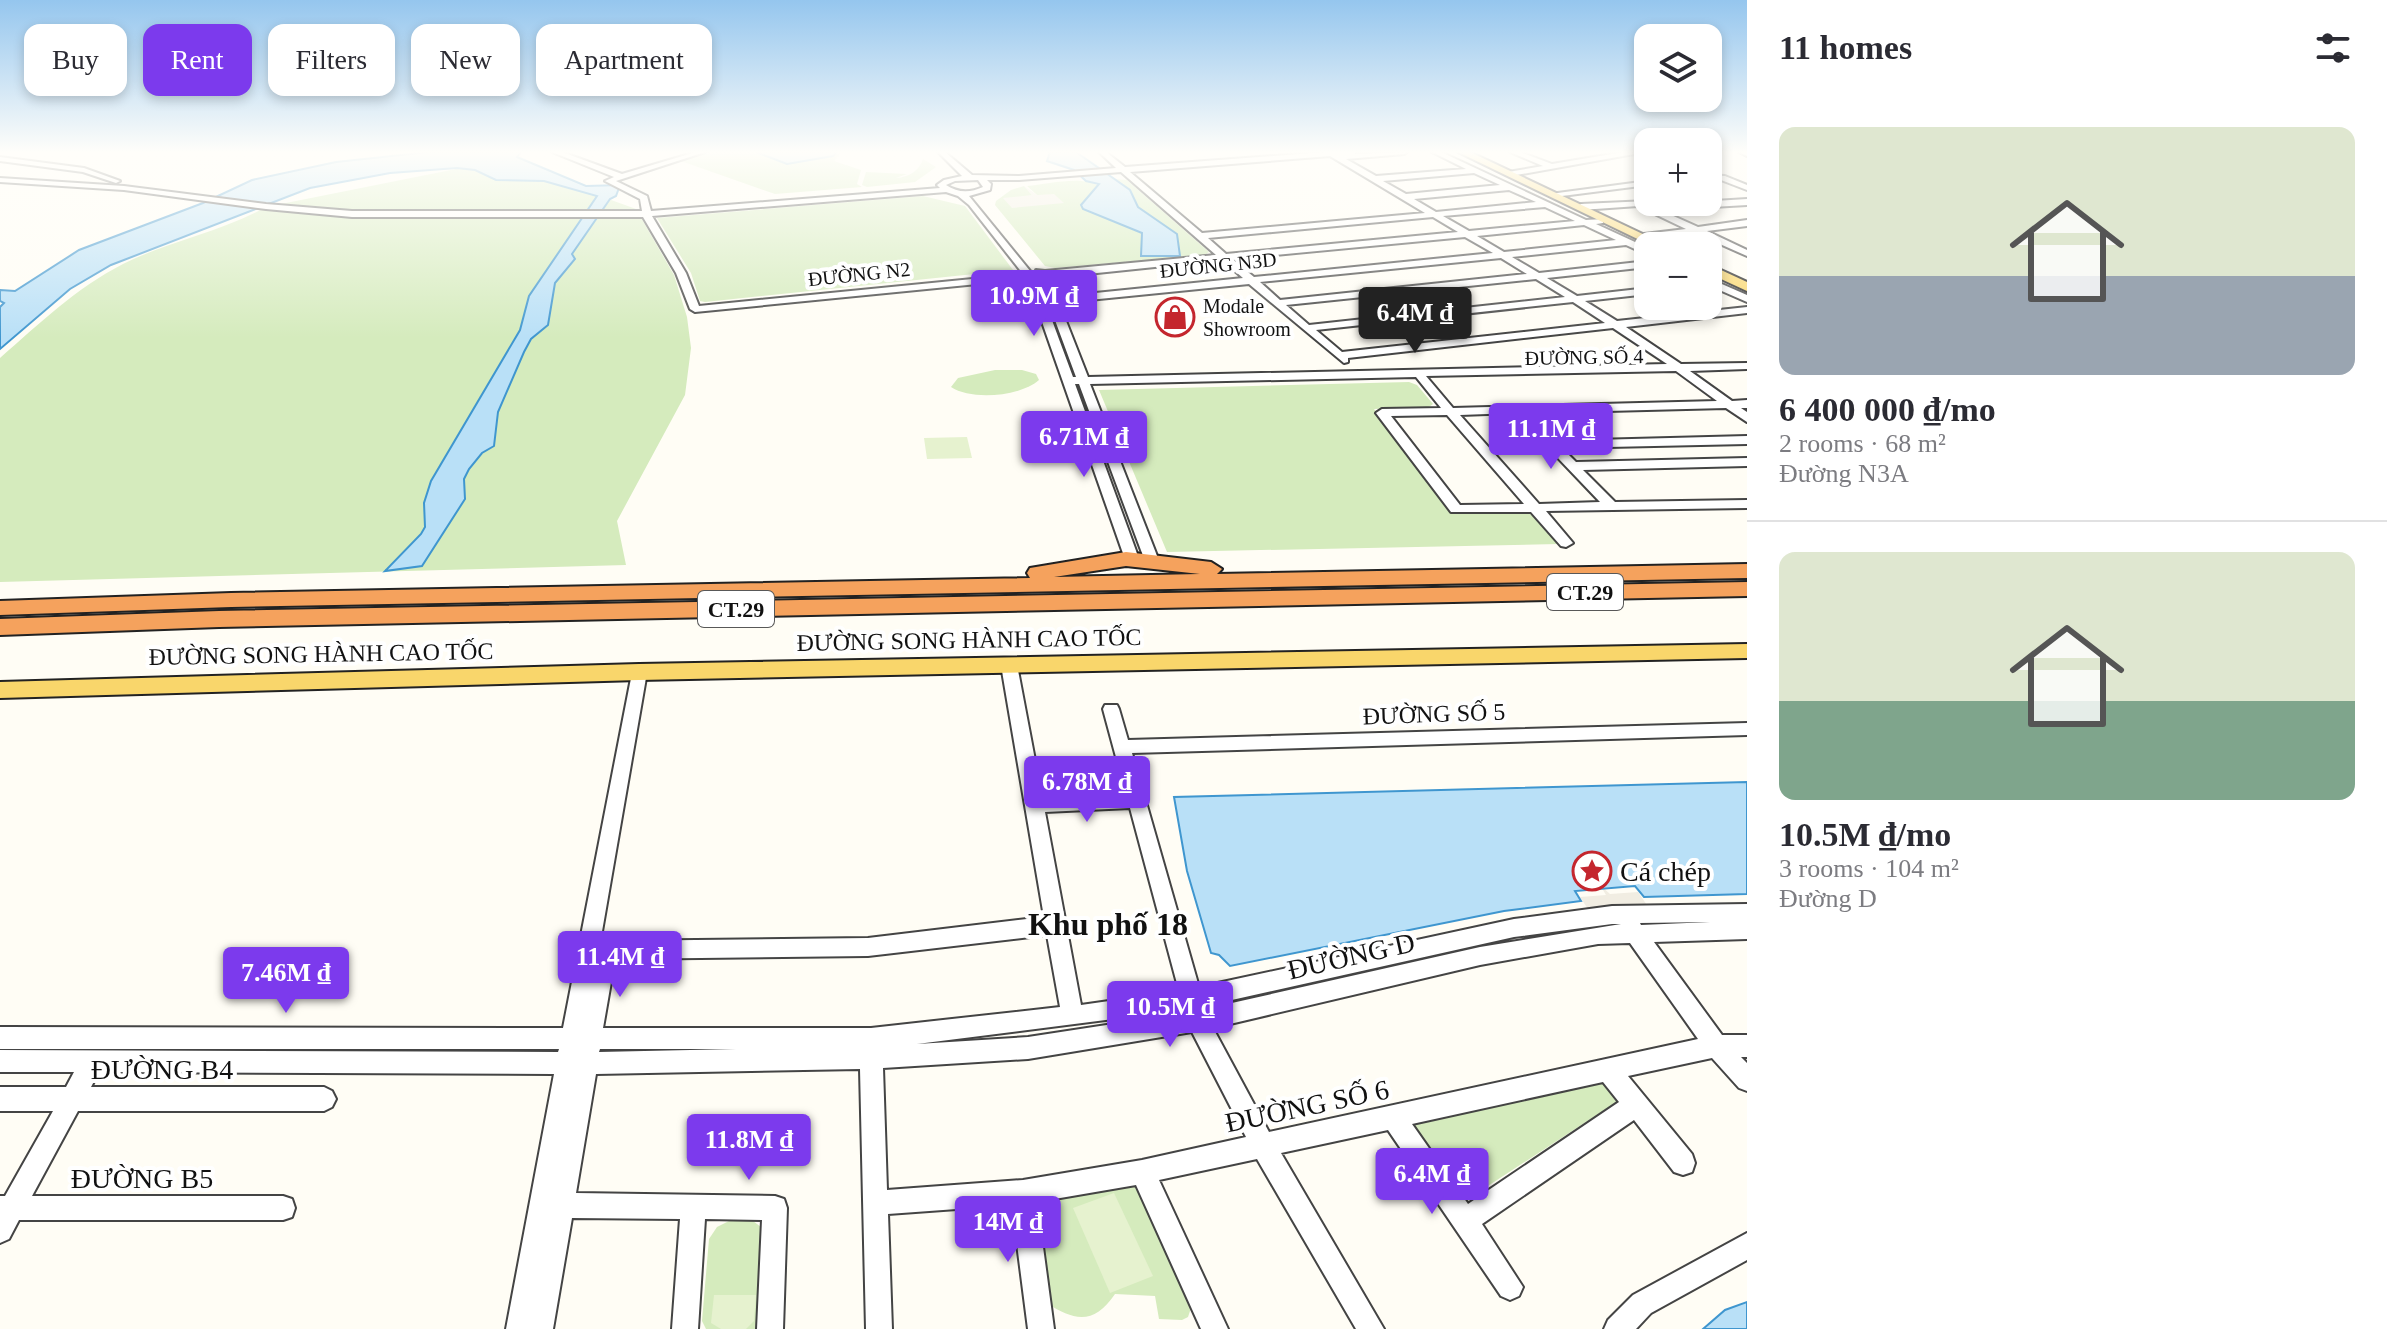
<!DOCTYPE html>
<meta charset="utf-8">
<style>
body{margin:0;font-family:Georgia,serif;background:#f2f2f3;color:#2b2b33;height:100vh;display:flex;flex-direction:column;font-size:30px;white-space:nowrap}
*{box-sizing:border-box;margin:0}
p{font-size:26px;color:#7c7c81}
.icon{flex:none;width:44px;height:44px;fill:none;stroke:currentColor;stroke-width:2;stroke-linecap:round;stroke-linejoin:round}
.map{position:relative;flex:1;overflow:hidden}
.sheet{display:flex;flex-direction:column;background:#fff;width:640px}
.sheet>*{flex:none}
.banner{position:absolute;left:24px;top:24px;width:760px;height:72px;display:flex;gap:16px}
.buttons{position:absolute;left:1634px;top:24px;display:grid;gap:16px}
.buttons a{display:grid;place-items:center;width:88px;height:88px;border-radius:16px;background:#fff;box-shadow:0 4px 12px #0003;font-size:40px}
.price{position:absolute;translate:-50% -68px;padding:0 18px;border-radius:8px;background:#7c3aed;color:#fff;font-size:26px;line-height:52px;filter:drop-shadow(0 2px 4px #0008)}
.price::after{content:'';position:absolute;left:50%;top:48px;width:24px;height:18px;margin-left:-12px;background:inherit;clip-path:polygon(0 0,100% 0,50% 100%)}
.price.on{background:#222;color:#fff}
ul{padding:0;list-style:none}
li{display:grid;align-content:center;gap:16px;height:424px;padding:0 32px}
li+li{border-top:2px solid #e1e1e2}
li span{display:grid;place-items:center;height:248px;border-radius:16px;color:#555}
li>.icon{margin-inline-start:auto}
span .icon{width:144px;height:144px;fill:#fffc;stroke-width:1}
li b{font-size:34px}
h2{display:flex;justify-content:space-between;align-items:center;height:96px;padding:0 32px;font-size:34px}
.chip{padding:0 28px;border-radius:16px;background:#fff;box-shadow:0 4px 12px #0003;font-size:28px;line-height:72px}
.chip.on{background:#7c3aed;color:#fff}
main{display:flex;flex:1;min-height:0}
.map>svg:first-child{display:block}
.green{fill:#d5ebbd}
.pitch{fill:#e6f2cf}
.plaza{fill:#f1ede2}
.water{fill:#b9e0f7;stroke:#3f96cf;stroke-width:2}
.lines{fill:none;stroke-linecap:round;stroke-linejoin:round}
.minor-casing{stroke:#444;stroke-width:4}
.major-casing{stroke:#222;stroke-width:4}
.highway-casing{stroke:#222;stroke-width:4}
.minor{fill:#fff;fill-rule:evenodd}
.major{fill:#f9d66b;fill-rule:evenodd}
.highway{fill:#f5a25d;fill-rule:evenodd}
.labels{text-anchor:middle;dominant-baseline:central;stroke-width:8;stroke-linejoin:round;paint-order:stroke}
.far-street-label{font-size:20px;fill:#111;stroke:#fff}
.far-poi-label{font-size:20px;fill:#111;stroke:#fff;text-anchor:start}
.shield{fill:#fff;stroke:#585858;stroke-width:2}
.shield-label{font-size:22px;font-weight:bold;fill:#111}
.street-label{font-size:24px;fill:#111;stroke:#fff}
.near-poi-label{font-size:28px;fill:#111;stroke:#fff;text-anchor:start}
.near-street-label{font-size:28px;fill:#111;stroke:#fff}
.near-neighbourhood-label{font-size:32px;font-weight:bold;fill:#111;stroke:#fff}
</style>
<main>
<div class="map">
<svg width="1747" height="1329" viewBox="0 0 1747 1329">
<rect width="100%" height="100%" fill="#fffdf5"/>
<!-- green -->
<g class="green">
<polygon points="711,152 756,152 788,164 842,152 834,161 861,170 857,184 862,187 775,194 681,161"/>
<path d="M923 159 936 167 915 182 867 187 862 185 866 172 907 174 896 178C909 177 919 171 923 159Z"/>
<path d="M496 161H504L636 209 674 275 687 317 691 348 685 395 617 521 626 565 0 582V358C39 324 76 288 123 264 169 241 221 232 266 207Z"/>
<path d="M1113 179 1127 180 1209 252 1205 255 1055 268 1045 266 995 205 996 201 1011 190 1024 186 1033 196 1037 195 1027 186C1048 184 1082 175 1099 186L1081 205 1083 209 1142 233V256L1174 257 1177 234 1138 207 1131 191Z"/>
<polygon points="923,196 965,206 1013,270 705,302 700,301 691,273 657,218"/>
<path d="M995 370H1022L1036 374 1039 380C1021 396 972 401 951 387L958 378Z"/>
<polygon points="1409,382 1417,385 1433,404 1429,407 1374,409 1453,511 1524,511 1534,516 1558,544 1167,552 1099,390"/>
<polygon points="1601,1081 1609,1086 1618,1101 1468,1199 1460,1197 1412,1133 1413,1124 1419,1120"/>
<path d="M1133 1181 1140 1187 1189 1298 1191 1308 1188 1317 1182 1320 1159 1319 1155 1296 1115 1294C1095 1324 1075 1322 1047 1303L1035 1210 1037 1201Z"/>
<polygon points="735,1218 749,1218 765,1230 762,1329 706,1329 702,1321 709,1239 717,1227"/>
</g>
<!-- pitch -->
<g class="pitch">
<polygon points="967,437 972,458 927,459 924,438"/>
<polygon points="1114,1193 1153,1276 1110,1293 1073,1208"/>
<polygon points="714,1295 756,1295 754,1321 746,1329 721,1329 711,1323"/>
</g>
<!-- plaza -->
<g class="plaza">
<polygon points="1024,186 1037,195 1054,194 1064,203 1012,208 1003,198 1032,195"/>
<polygon points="1600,885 1610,894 1638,892 1651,911 1592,915 1580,897 1606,895"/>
</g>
<!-- water -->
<g class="water">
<polygon points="429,152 521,152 517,157 586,186 620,185 616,196 610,199 572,254 575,259 555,283 548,325 531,339 524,352 498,412 494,446 482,453 469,469 464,479 465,499 422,566 385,571 421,534 425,527 424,503 431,481 520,330 529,296 597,196 544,181 496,180 475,170 457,168 390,173 310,188 111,265 70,289 0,349 0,307 4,303 0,301 0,290 15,291 79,250 203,203 252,180 336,162"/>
<polygon points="756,152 837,152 833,156 787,164"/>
<polygon points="1050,152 1076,152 1130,190 1138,207 1177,234 1180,256 1141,256 1142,233 1083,209 1081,205 1099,184 1086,181 1074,170 1047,161"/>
<polygon points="1747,782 1747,894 1644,897 1635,886 1575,891 1581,901 1504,911 1230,966 1219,955 1211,953 1187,871 1174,797"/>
<polygon points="1747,1302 1747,1329 1703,1329 1725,1310"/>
</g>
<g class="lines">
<!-- minor casing -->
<g class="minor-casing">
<g id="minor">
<path d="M552 152H562L622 174 696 152H705L616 181 647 196 651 211 940 188 937 185 944 180 962 176 938 152H945L972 175 1019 176 1116 168 1099 152H1106L1125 167 1326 152H1355V154L1407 152 1404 154 1346 159 1376 176 1466 169 1432 152H1441L1586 220 1603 219V223L1596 224 1648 248V255L1626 245 1512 257 1539 273 1648 261V267L1547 278 1577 296 1648 288V294L1585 301 1617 321 1747 307V313L1626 327 1681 364 1747 363V369L1690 371 1732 401 1747 400V408H1741L1747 412V422L1726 408 1528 413 1555 441 1747 436V444L1562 448 1576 462 1747 458V466L1583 470 1615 502 1747 500V508L1546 511 1573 543 1566 547 1561 546 1531 512H1451L1376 413 1382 409 1441 408 1416 377 1090 384 1159 561 1152 565 1145 561 1079 384H1075L1139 559 1132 563 1125 559 1027 279 695 312 690 309 676 273 643 217H352L266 209 124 190 0 182V178L124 186 266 204 352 211H642L640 199 605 181 614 177ZM1330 156 1425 213 1202 233 1130 172ZM1121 172 1216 255 1045 271 1036 270V274L1040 276 1047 298 1044 299 1035 277 969 196 990 190 991 184 987 180H1019ZM1474 173 1500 185 1406 194 1383 181ZM978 180 983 187C970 193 958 193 946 185L955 181ZM1509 190 1536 202 1436 212 1414 199ZM946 192 958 196 969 205 1023 274 699 306 686 273 652 216ZM1545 207 1575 221 1469 231 1443 216ZM1433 217 1458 232 1226 254 1208 238ZM1584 225 1616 240 1504 252 1477 236ZM1465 237 1493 253 1254 277 1232 259ZM1501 258 1527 274 1280 300 1260 282ZM1222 260 1243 278 1056 297 1049 278ZM1536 279 1565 297 1309 325 1286 305ZM1249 284 1344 363 1348 362V358L1613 328 1667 364 1088 377 1059 303ZM1573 302 1605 323 1342 352 1316 330ZM1046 304H1049L1076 377H1073ZM1676 371 1717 401 1453 408 1426 376ZM1515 413 1600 502 1539 504 1460 415ZM1447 415 1524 504 1460 505 1391 416Z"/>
<polygon points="1510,152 1520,152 1552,164 1624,152 1648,153 1648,157 1634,154 1511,176 1508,172 1543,166"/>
<polygon points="1739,152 1747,152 1747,156"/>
<polygon points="0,157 84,168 120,181 116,183 83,172 0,161"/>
<polygon points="1708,175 1725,176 1747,185 1747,190 1721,180 1708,179"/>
<polygon points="1648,181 1648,185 1554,197 1550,194"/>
<polygon points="1747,199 1747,205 1660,210 1698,227 1747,220 1747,226 1707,231 1747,250 1747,256 1695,233 1641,239 1639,237 1644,234 1686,229 1638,206 1581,210 1577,207 1581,204 1648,201 1650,205"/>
<polygon points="1708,278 1747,295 1747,302 1708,285"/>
<path d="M1009 659 1017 665 1042 797 1126 794 1103 709 1105 705H1117L1119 709 1128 740 1747 723V735L1132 753 1199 987 1514 919 1612 906 1747 904V939L1654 942 1722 1035H1747V1057H1741L1747 1063V1091L1739 1088 1712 1058 1628 1076 1692 1154 1695 1163 1692 1172 1683 1175 1674 1172 1634 1120 1482 1224 1523 1287 1519 1296 1510 1300 1501 1296 1388 1130 1281 1153 1384 1329H1356L1257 1159 1159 1180 1228 1329H1201L1136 1185 1037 1202 1054 1329H1028L1012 1205 888 1214 892 1329H866L860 1069 596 1074 576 1193 775 1196 784 1199 787 1208 783 1329H757L762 1220 705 1219 698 1329H672L680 1219 572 1218 553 1329H506L554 1074 99 1072 91 1087H324L332 1091 336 1099 332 1107 324 1111H78L32 1196H283L292 1199 295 1208 292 1217 283 1220H19L9 1239 0 1243V1196H5L53 1111H0V1087H66L74 1072H0V1050L558 1052 559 1049H0V1027L563 1028 633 668H645L647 672 600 943 606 941 868 938 1044 917 1001 665ZM1130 808 1179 991 1081 1005 1045 812ZM1710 922 1641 925 1640 923ZM1612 924H1621L1480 947 1205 1009V1006L1514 937ZM1047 935 1060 1007 871 1028H603L615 959 868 956ZM1630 943 1698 1039 1269 1132 1213 1028 1480 965 1598 944ZM1184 1010 1185 1013 1028 1037 917 1044ZM1192 1032 1246 1137 1142 1160 1023 1180 887 1190 883 1068 1028 1059ZM600 1049H736L599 1052ZM1603 1082 1619 1102 1468 1204 1412 1124Z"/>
<polygon points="1747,1233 1747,1260 1651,1313 1636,1329 1604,1329 1608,1320 1633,1295"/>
</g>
</g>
<!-- major casing -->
<g class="major-casing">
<g id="major">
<polygon points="1458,152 1470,152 1668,246 1652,246"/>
<polygon points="1708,264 1747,282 1747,291 1708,273"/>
<polygon points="1747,644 1747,658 639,680 0,698 0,682 639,664"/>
</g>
</g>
<!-- highway casing -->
<g class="highway-casing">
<g id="highway">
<path d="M1126 552 1211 562 1222 569 1217 574 1747 564V578L231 607 0 615V601L231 593 1030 578 1027 573 1030 568ZM1126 566 1200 574 1054 577Z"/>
<polygon points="1747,582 1747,596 219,627 0,635 0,619 219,611"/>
</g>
</g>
<!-- minor -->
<use href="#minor" class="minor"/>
<!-- major -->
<use href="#major" class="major"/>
<!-- highway -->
<use href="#highway" class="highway"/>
</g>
<!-- sky -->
<linearGradient id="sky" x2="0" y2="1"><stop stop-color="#95c6ee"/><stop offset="0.45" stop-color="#fffefa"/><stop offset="1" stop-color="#fffefa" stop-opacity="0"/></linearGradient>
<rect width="1747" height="338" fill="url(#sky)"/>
<!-- icons -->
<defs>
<g id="shop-ring" transform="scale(2)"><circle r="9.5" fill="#fff" stroke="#c4262e" stroke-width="1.5"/><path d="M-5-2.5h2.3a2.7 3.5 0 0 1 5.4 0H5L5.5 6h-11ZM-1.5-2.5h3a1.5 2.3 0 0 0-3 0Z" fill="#c4262e"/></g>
<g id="sight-ring" transform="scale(2)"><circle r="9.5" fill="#fff" stroke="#c4262e" stroke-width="1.5"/><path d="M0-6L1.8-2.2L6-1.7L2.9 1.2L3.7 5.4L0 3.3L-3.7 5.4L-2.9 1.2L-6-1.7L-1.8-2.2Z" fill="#c4262e"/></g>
</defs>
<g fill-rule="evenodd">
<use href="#shop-ring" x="1175" y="317"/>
<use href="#sight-ring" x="1592" y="871"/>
</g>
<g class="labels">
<!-- far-street labels -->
<g class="far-street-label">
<text transform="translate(1218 265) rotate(-6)">ĐƯỜNG N3D</text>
<text transform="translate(859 274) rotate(-6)">ĐƯỜNG N2</text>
<text transform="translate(1584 357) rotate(-1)">ĐƯỜNG SỐ 4</text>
</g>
<!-- far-poi labels -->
<g class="far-poi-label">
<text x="1203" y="306">Modale<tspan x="1203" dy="23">Showroom</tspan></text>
</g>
<!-- shield labels -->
<g class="shield">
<rect x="1547" y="574" width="76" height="36" rx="6"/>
<rect x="698" y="591" width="76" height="36" rx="6"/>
</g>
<g class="shield-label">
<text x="1585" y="592">CT.29</text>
<text x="736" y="609">CT.29</text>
</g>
<!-- street labels -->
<g class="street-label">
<text transform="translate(969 640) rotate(-1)">ĐƯỜNG SONG HÀNH CAO TỐC</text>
<text transform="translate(321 654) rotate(-1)">ĐƯỜNG SONG HÀNH CAO TỐC</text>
<text transform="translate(1434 714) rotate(-2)">ĐƯỜNG SỐ 5</text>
</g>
<!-- near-poi labels -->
<g class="near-poi-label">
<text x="1620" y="871">Cá chép</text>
</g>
<!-- near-street labels -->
<g class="near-street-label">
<text transform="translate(1351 956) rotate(-13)">ĐƯỜNG D</text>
<text x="162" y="1069">ĐƯỜNG B4</text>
<text transform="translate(1307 1106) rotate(-12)">ĐƯỜNG SỐ 6</text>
<text x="142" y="1178">ĐƯỜNG B5</text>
</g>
<!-- near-neighbourhood labels -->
<g class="near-neighbourhood-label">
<text x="1108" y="924">Khu phố 18</text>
</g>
</g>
</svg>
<div class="buttons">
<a><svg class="icon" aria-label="layers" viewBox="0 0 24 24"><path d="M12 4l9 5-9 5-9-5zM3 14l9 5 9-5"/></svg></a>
<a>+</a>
<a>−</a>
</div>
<b class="price" style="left:1034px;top:338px">10.9M ₫</b>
<b class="price on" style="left:1415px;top:355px">6.4M ₫</b>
<b class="price" style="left:1551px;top:471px">11.1M ₫</b>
<b class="price" style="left:1084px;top:479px">6.71M ₫</b>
<b class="price" style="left:1087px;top:824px">6.78M ₫</b>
<b class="price" style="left:620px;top:999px">11.4M ₫</b>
<b class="price" style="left:286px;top:1015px">7.46M ₫</b>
<b class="price" style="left:1170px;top:1049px">10.5M ₫</b>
<b class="price" style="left:749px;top:1182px">11.8M ₫</b>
<b class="price" style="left:1432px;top:1216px">6.4M ₫</b>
<b class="price" style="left:1008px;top:1264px">14M ₫</b>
<div class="banner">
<a class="chip">Buy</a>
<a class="chip on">Rent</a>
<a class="chip">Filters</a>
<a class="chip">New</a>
<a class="chip">Apartment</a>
</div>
</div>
<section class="sheet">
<h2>11 homes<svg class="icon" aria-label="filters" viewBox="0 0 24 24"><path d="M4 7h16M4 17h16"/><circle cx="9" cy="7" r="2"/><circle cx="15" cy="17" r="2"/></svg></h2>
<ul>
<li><span style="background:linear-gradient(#dfe7d0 60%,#9aa5b1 0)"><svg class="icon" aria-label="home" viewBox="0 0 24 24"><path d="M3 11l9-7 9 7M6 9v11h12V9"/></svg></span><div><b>6 400 000 ₫/mo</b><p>2 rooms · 68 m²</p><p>Đường N3A</p></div></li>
<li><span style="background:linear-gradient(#dfe7d0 60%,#7fa58c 0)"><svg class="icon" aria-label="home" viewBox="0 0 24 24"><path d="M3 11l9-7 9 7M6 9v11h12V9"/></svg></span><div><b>10.5M ₫/mo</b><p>3 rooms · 104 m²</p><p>Đường D</p></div></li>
</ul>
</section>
</main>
